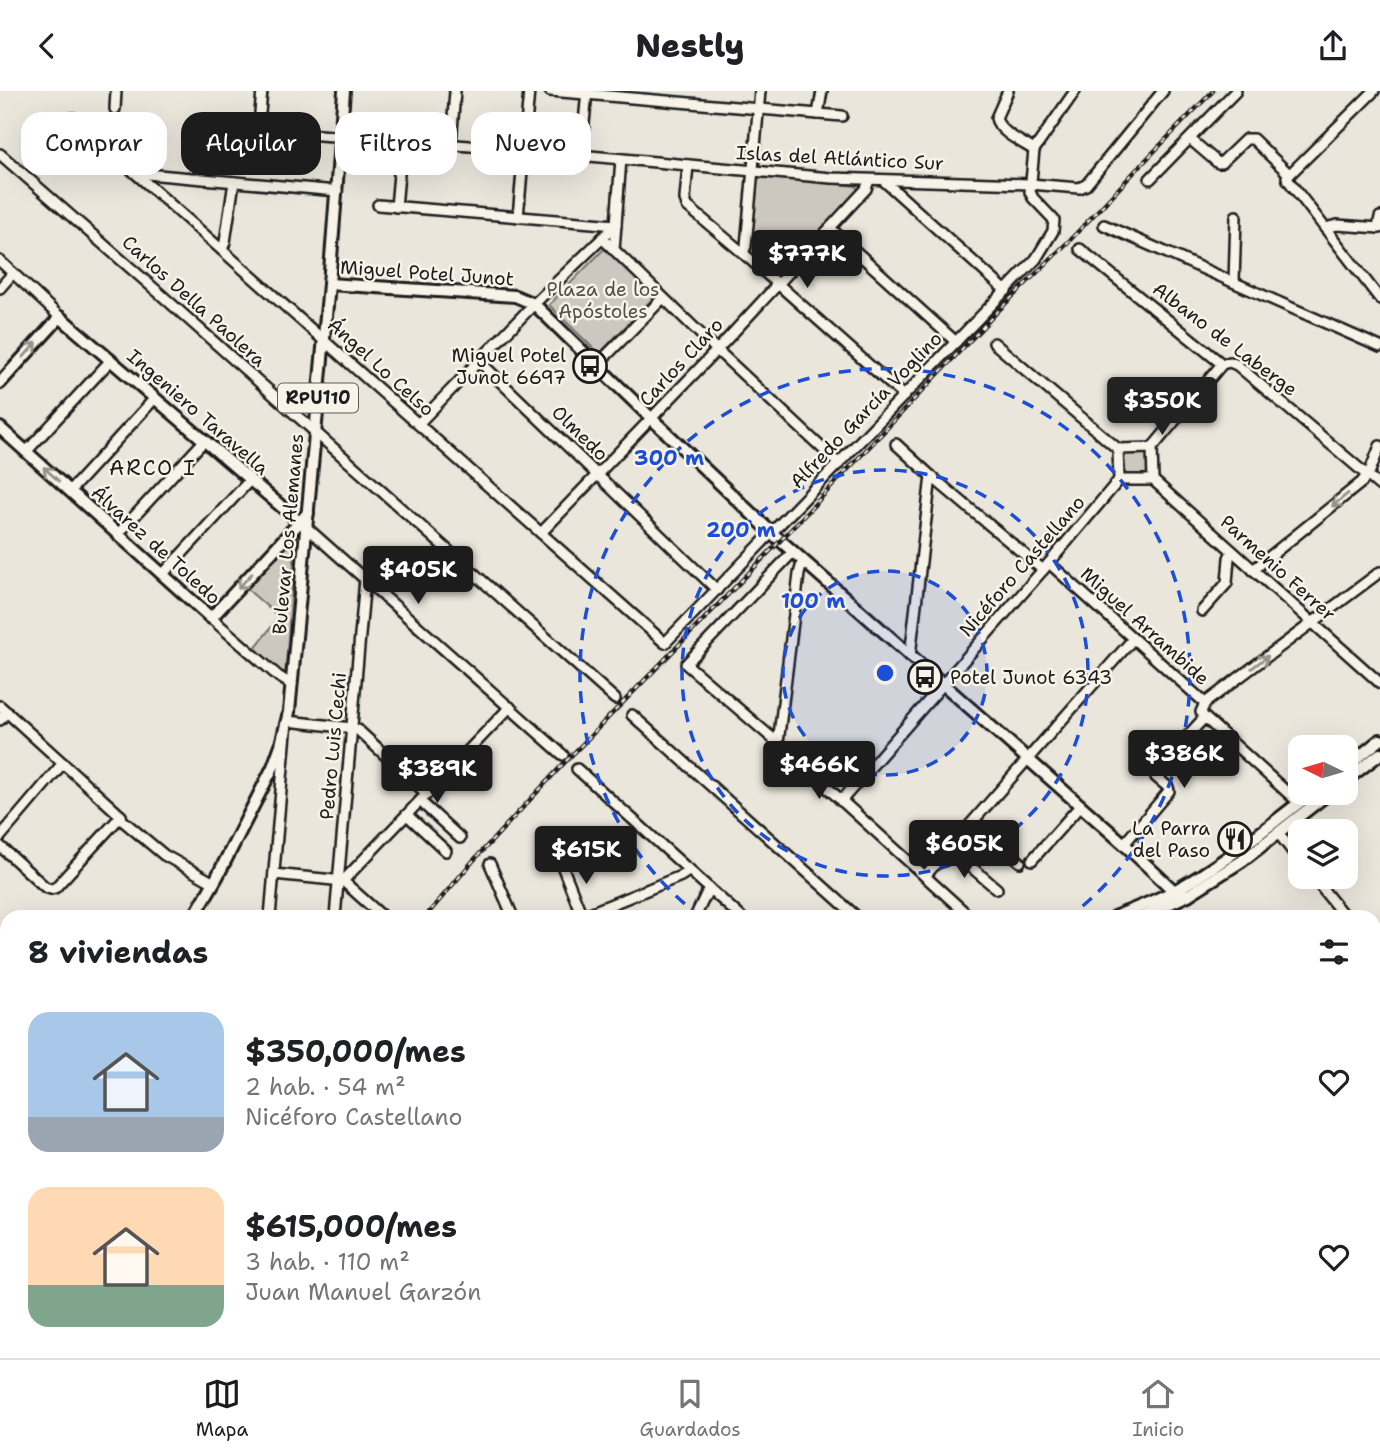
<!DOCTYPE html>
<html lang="es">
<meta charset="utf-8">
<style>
body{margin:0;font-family:"Shantell Sans",sans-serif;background:#f2f2f2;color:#202124;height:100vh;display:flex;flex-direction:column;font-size:26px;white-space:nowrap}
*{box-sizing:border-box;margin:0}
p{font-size:23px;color:#757577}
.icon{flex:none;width:38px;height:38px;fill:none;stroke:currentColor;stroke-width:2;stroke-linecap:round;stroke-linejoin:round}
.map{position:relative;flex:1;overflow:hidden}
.details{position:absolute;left:0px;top:819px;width:1381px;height:448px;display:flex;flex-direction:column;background:#fff;border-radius:21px 21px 0 0;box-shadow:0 7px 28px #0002}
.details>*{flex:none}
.top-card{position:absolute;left:21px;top:21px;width:700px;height:63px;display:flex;gap:14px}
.needle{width:46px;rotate:275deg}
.tools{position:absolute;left:1288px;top:644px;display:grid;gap:14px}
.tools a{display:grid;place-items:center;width:70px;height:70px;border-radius:14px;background:#fff;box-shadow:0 7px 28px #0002;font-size:35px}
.price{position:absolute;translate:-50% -60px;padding:0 16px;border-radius:7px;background:#1c1c1c;color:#fff;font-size:23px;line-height:46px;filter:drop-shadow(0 2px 4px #0008)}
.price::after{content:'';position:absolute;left:50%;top:42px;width:21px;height:16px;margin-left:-10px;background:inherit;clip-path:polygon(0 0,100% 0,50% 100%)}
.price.on{background:#222;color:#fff}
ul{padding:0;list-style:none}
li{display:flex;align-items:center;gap:21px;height:175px;padding:0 28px}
li span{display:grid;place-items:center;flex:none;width:196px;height:140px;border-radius:21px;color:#555}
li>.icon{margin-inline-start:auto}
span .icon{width:84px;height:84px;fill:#fffc;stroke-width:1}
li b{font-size:30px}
h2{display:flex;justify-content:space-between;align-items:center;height:84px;padding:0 28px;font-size:30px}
.pill{padding:0 24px;border-radius:21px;background:#fff;box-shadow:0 7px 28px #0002;font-size:24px;line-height:63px}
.pill.on{background:#1c1c1c;color:#fff}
header{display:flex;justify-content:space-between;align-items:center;height:91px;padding:0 28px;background:#fff;font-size:32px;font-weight:800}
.tabs{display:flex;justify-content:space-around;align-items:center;height:98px;border-top:2px solid #e0e0e0;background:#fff;font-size:19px;color:#757577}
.tabs a{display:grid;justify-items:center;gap:4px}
.tabs .on{color:#1c1c1c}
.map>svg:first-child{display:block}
.green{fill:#ccc8c0;stroke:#74726e;stroke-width:2}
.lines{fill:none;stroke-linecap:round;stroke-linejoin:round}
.minor-casing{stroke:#1c1c1c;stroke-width:14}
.major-casing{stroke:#1c1c1c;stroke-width:16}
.minor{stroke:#f7f3e8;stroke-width:9}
.major{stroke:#f7f3e8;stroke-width:10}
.rail-casing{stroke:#1c1c1c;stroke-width:4.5}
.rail{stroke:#f7f3e8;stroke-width:2;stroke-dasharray:5;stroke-linecap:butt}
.oneway{stroke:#94928c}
.ring{fill:none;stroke:#1d4ed8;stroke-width:3.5;stroke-dasharray:12 9}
.labels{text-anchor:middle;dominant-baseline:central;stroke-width:5;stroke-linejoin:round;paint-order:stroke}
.shield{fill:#f7f3e8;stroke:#5e5c59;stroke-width:2}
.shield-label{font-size:18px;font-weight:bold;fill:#1c1c1c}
.street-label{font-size:19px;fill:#1c1c1c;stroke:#f7f3e8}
.park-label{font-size:19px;fill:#51504d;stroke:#f7f3e8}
.poi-label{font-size:19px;fill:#1c1c1c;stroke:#f7f3e8;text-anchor:end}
.neighbourhood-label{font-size:21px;letter-spacing:2px;fill:#1c1c1c;stroke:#f7f3e8}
.centre{fill:#1d4ed8;stroke:#f7f3e8;stroke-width:3.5}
.ring-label{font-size:21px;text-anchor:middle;font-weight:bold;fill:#1d4ed8;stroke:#f7f3e8;stroke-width:5;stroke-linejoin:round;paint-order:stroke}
</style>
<header><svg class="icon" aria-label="back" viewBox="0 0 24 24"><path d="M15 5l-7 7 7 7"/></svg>Nestly<svg class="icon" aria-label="share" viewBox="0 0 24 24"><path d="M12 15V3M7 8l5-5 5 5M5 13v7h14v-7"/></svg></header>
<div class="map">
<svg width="1380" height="1267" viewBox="0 0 1380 1267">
<rect width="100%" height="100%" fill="#eae6dc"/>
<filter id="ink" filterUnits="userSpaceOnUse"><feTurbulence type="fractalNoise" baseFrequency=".0143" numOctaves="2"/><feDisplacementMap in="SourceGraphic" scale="14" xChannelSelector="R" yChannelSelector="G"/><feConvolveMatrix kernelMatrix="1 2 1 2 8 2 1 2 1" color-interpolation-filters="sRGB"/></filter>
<g filter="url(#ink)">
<!-- green -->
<g class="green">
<polygon points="761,85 856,95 860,101 781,186 755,162 751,156 756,90"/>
<polygon points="607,155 656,204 599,263 549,214"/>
<polygon points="1149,358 1150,387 1121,388 1120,359"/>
<polygon points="296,446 285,585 255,557 279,526 247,498"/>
</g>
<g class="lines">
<!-- minor casing -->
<g class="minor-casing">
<g id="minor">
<polyline points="262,0 259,33 260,38 264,40 524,59 831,87 1030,93 1079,97 1086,94 1163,0"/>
<polyline points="550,0 842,25"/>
<path d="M1008 0 996 27C999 41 1022 51 1034 59"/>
<polyline points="1374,0 1287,86 1288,89 1380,208"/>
<polyline points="115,18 116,0"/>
<polyline points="818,23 822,0"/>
<polyline points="73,27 665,552 1036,168 1053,140 1054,129 1033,107 1030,101 1034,59 1075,0"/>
<polyline points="1190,48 1218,72 1221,72 1246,48 1253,48 1289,83"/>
<polyline points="451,54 455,0"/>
<polyline points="0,63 158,201 615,608"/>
<polyline points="581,64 587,0"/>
<polyline points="688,74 685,108 687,115 743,162 904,305"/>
<polyline points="136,82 337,100"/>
<polyline points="1150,88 1236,0"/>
<polyline points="883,89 1006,200"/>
<polyline points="378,114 616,134"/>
<polyline points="396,116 402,50"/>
<polyline points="518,126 529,0"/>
<polyline points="1104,134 1380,256"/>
<polyline points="830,137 956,251"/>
<polyline points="1325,137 1337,134 1380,137"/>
<polyline points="1378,137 1380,126"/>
<polyline points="602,147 717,259 839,373"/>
<polyline points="1080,158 1222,273 1230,271 1237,274 1380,395"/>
<polyline points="222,159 225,151 234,91"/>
<polyline points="614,159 621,68"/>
<polyline points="743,162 746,155 760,0"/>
<polyline points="0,170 60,226"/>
<polyline points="1234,191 1236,125"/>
<polyline points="0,197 13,182"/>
<polyline points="994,252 1118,358"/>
<polyline points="479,270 717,499"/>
<polyline points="597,274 663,207"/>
<polyline points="418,333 534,213 616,134"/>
<polyline points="896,353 931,385 1043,479"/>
<polygon points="1152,357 1153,389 1119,389 1118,358"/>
<polyline points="1152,357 1222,273"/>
<polyline points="26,361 111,269"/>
<polyline points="1153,389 1380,592"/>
<polyline points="70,400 155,307"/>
<polyline points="306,436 563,664"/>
<polyline points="541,442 717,259 866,98 869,89"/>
<polyline points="118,443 204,350"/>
<polyline points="793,461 686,573 778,652 970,826"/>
<polyline points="1049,472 1205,612 1201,621 1203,625 1299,712"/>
<polyline points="1253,479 1362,391 1370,380 1380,355"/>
<polyline points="163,483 250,389"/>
<polyline points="1202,520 1227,492 1229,467 1232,460"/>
<polyline points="211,527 278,585 292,594"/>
<polyline points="910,565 931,385"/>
<polyline points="1205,612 1380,481"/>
<polyline points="0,615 121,725 122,729 164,764 214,792"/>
<polyline points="632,624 857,826"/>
<polyline points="0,629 7,621"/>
<polyline points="778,652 799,483 803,469"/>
<polyline points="577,678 741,826"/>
<polyline points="420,710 460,747"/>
<polyline points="841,710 1049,472 1119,389"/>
<polyline points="407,724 446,760"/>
<polyline points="974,730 1020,771"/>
<polyline points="1279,743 1300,770"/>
<polyline points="0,746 63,672"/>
<polyline points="1124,753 1169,700 1168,696 1156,686 1155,680 1204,627"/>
<polyline points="0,755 45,796 51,798 55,797 121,725"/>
<polyline points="950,758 997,798"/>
<polyline points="1032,769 1080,715"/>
<polyline points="490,773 513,826"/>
<polyline points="563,777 582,825"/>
<polyline points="274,783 343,790 383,826"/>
<polyline points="925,785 1133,548"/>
<polyline points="1313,786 1345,826"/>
<polyline points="343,790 510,616"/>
<polyline points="270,826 287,630 352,637 358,639 427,703"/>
<polyline points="335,826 365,488"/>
<polyline points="580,826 681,785 690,779"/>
<polyline points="695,826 709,797"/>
<polyline points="0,865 7,871"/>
<polyline points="0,952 7,956"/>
<polyline points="0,1051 7,1055"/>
<polyline points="1374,1197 1380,1199"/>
<polyline points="1374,1224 1380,1210"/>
<polyline points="0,1258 15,1267"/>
<polyline points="216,1260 217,1267"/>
<polyline points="383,1260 384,1267"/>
<polyline points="586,1267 587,1260"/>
<polyline points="745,1267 746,1260"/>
<polyline points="1354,1267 1358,1260"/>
</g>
</g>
<!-- major casing -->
<g class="major-casing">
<g id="major">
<polyline points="329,193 515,205 534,213 652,328 773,443 1124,753 1174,800 1188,804"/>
<polyline points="0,292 60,226 303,434"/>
<polyline points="0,337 211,527 308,422"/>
<polyline points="1346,676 1380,649"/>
<polyline points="1346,689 1380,663"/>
<polyline points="194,826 217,786 273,676 281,654 289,621 329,193 344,0"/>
<path d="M1114 826C1134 818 1155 810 1174 800 1224 773 1267 736 1312 702"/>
<polyline points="1141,826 1188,804 1242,770 1329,702"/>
<polyline points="1374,866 1380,861"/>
<polyline points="1374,1026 1380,1029"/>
<polyline points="0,1173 7,1160"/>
<polyline points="103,1260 104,1267"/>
<polyline points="1128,1260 1144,1267"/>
<polyline points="70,1267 82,1260"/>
<polyline points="83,1267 92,1267"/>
<polyline points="138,1267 139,1260"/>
<polyline points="935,1267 940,1260"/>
</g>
</g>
<!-- minor -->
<use href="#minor" class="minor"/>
<!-- major -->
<use href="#major" class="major"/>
<!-- rail casing -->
<g class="rail-casing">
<g id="rail">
<polyline points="425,826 473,770 567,669 780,450 995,223 1070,149 1140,75 1213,0"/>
<polyline points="55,1267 60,1260"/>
</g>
</g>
<!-- rail -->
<use href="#rail" class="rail"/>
</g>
<!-- one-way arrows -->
<defs><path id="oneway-shaft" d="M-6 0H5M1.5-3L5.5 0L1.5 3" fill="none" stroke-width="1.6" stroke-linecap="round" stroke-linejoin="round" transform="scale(1.75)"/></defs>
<g class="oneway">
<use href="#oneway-shaft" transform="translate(30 259) rotate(-48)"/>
<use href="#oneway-shaft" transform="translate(51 383) rotate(-138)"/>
<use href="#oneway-shaft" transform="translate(1340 409) rotate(141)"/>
<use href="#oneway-shaft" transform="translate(245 490) rotate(133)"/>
<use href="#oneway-shaft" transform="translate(1260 571) rotate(-37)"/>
</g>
</g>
<!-- distance rings -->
<circle cx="885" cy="582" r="102" fill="#1d4ed8" fill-opacity=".12"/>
<g class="ring">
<circle cx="885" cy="582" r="102"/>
<circle cx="885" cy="582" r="203"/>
<path d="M701 826A305 305 0 1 1 1069 826"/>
</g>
<!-- icons -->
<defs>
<g id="bus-ring" transform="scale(1.75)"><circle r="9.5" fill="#f7f3e8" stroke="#1c1c1c" stroke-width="1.5"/><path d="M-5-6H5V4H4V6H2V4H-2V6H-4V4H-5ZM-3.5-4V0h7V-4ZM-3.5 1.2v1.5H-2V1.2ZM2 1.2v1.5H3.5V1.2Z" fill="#1c1c1c"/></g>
<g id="restaurant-ring" transform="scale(1.75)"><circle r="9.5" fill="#f7f3e8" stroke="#1c1c1c" stroke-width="1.5"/><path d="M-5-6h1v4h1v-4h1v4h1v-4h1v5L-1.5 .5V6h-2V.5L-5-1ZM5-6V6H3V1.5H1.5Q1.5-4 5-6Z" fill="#1c1c1c"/></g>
</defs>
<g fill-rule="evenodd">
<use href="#bus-ring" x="590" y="275"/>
<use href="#bus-ring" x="925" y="586"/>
<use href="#restaurant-ring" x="1235" y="748"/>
</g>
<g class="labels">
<!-- shield labels -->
<rect class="shield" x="278" y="292.5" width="80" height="29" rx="5"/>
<g class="shield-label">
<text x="318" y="307">RPU110</text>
</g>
<!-- street labels -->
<g class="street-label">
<text transform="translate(840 67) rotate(3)">Islas del Atlántico Sur</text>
<text transform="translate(427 182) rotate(4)">Miguel Potel Junot</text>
<text transform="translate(194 210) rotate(42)">Carlos Della Paolera</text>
<text transform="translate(1225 248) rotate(37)">Albano de Laberge</text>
<text transform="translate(681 271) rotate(-47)">Carlos Claro</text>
<text transform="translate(381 276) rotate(42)">Ángel Lo Celso</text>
<text transform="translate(866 319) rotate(-46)">Alfredo García Voglino</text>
<text transform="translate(198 321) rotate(41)">Ingeniero Taravella</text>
<text transform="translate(580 342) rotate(44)">Olmedo</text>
<text transform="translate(288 443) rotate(-85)">Bulevar Los Alemanes</text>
<text transform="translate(156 454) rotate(42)">Álvarez de Toledo</text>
<text transform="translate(1022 475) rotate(-49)">Nicéforo Castellano</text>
<text transform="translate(1278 477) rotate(42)">Parmenio Ferrer</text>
<text transform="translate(1145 535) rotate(42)">Miguel Arrambide</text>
<text transform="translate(333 655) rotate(-85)">Pedro Luis Cechi</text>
</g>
<!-- park labels -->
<g class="park-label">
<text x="603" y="198">Plaza de los<tspan x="603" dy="22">Apóstoles</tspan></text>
</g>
<!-- poi labels -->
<g class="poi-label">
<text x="566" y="264">Miguel Potel<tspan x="566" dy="22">Junot 6697</tspan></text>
<text x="950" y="586" text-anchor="start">Potel Junot 6343</text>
<text x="1210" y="737">La Parra<tspan x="1210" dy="22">del Paso</tspan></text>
</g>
<!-- neighbourhood labels -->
<g class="neighbourhood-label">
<text x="153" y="377">ARCO I</text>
</g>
</g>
<circle cx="885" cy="582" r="10" class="centre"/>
<g class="ring-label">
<text x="669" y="374">300 m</text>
<text x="741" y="446">200 m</text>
<text x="813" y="517">100 m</text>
</g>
</svg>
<div class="tools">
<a><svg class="needle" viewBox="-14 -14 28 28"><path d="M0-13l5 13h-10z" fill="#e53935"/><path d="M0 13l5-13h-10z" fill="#757577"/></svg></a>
<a><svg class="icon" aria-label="layers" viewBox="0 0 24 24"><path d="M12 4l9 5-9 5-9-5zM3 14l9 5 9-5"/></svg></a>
</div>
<b class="price" style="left:807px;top:199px">$777K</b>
<b class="price on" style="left:1162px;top:346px">$350K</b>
<b class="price" style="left:418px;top:515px">$405K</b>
<b class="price" style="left:1184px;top:699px">$386K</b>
<b class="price" style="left:819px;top:710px">$466K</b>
<b class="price" style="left:437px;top:714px">$389K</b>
<b class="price" style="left:964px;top:789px">$605K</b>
<b class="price" style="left:586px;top:795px">$615K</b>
<div class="top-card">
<a class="pill">Comprar</a>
<a class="pill on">Alquilar</a>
<a class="pill">Filtros</a>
<a class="pill">Nuevo</a>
</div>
<section class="details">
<h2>8 viviendas<svg class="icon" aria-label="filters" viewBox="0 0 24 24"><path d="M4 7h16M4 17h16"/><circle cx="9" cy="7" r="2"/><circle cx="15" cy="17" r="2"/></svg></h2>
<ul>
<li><span style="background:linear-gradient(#a9c7e8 75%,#9aa5b1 0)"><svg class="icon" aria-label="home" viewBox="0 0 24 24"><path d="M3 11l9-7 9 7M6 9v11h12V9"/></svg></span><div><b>$350,000/mes</b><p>2 hab. · 54 m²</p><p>Nicéforo Castellano</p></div><svg class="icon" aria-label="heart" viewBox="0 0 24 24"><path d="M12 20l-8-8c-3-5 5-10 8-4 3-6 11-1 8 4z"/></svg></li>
<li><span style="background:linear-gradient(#ffd9b3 70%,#7fa58c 0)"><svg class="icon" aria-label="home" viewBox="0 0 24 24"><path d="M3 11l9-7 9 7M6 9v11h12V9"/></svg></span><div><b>$615,000/mes</b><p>3 hab. · 110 m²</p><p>Juan Manuel Garzón</p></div><svg class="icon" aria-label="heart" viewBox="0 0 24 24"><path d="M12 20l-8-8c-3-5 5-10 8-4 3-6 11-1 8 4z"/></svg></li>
</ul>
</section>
</div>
<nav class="tabs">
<a class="on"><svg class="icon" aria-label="map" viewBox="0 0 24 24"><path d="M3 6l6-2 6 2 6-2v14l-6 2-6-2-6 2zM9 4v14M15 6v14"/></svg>Mapa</a>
<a><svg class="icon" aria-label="saved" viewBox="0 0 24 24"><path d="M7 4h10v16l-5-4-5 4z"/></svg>Guardados</a>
<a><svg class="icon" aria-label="home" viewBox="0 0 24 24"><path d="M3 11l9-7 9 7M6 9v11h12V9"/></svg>Inicio</a>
</nav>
